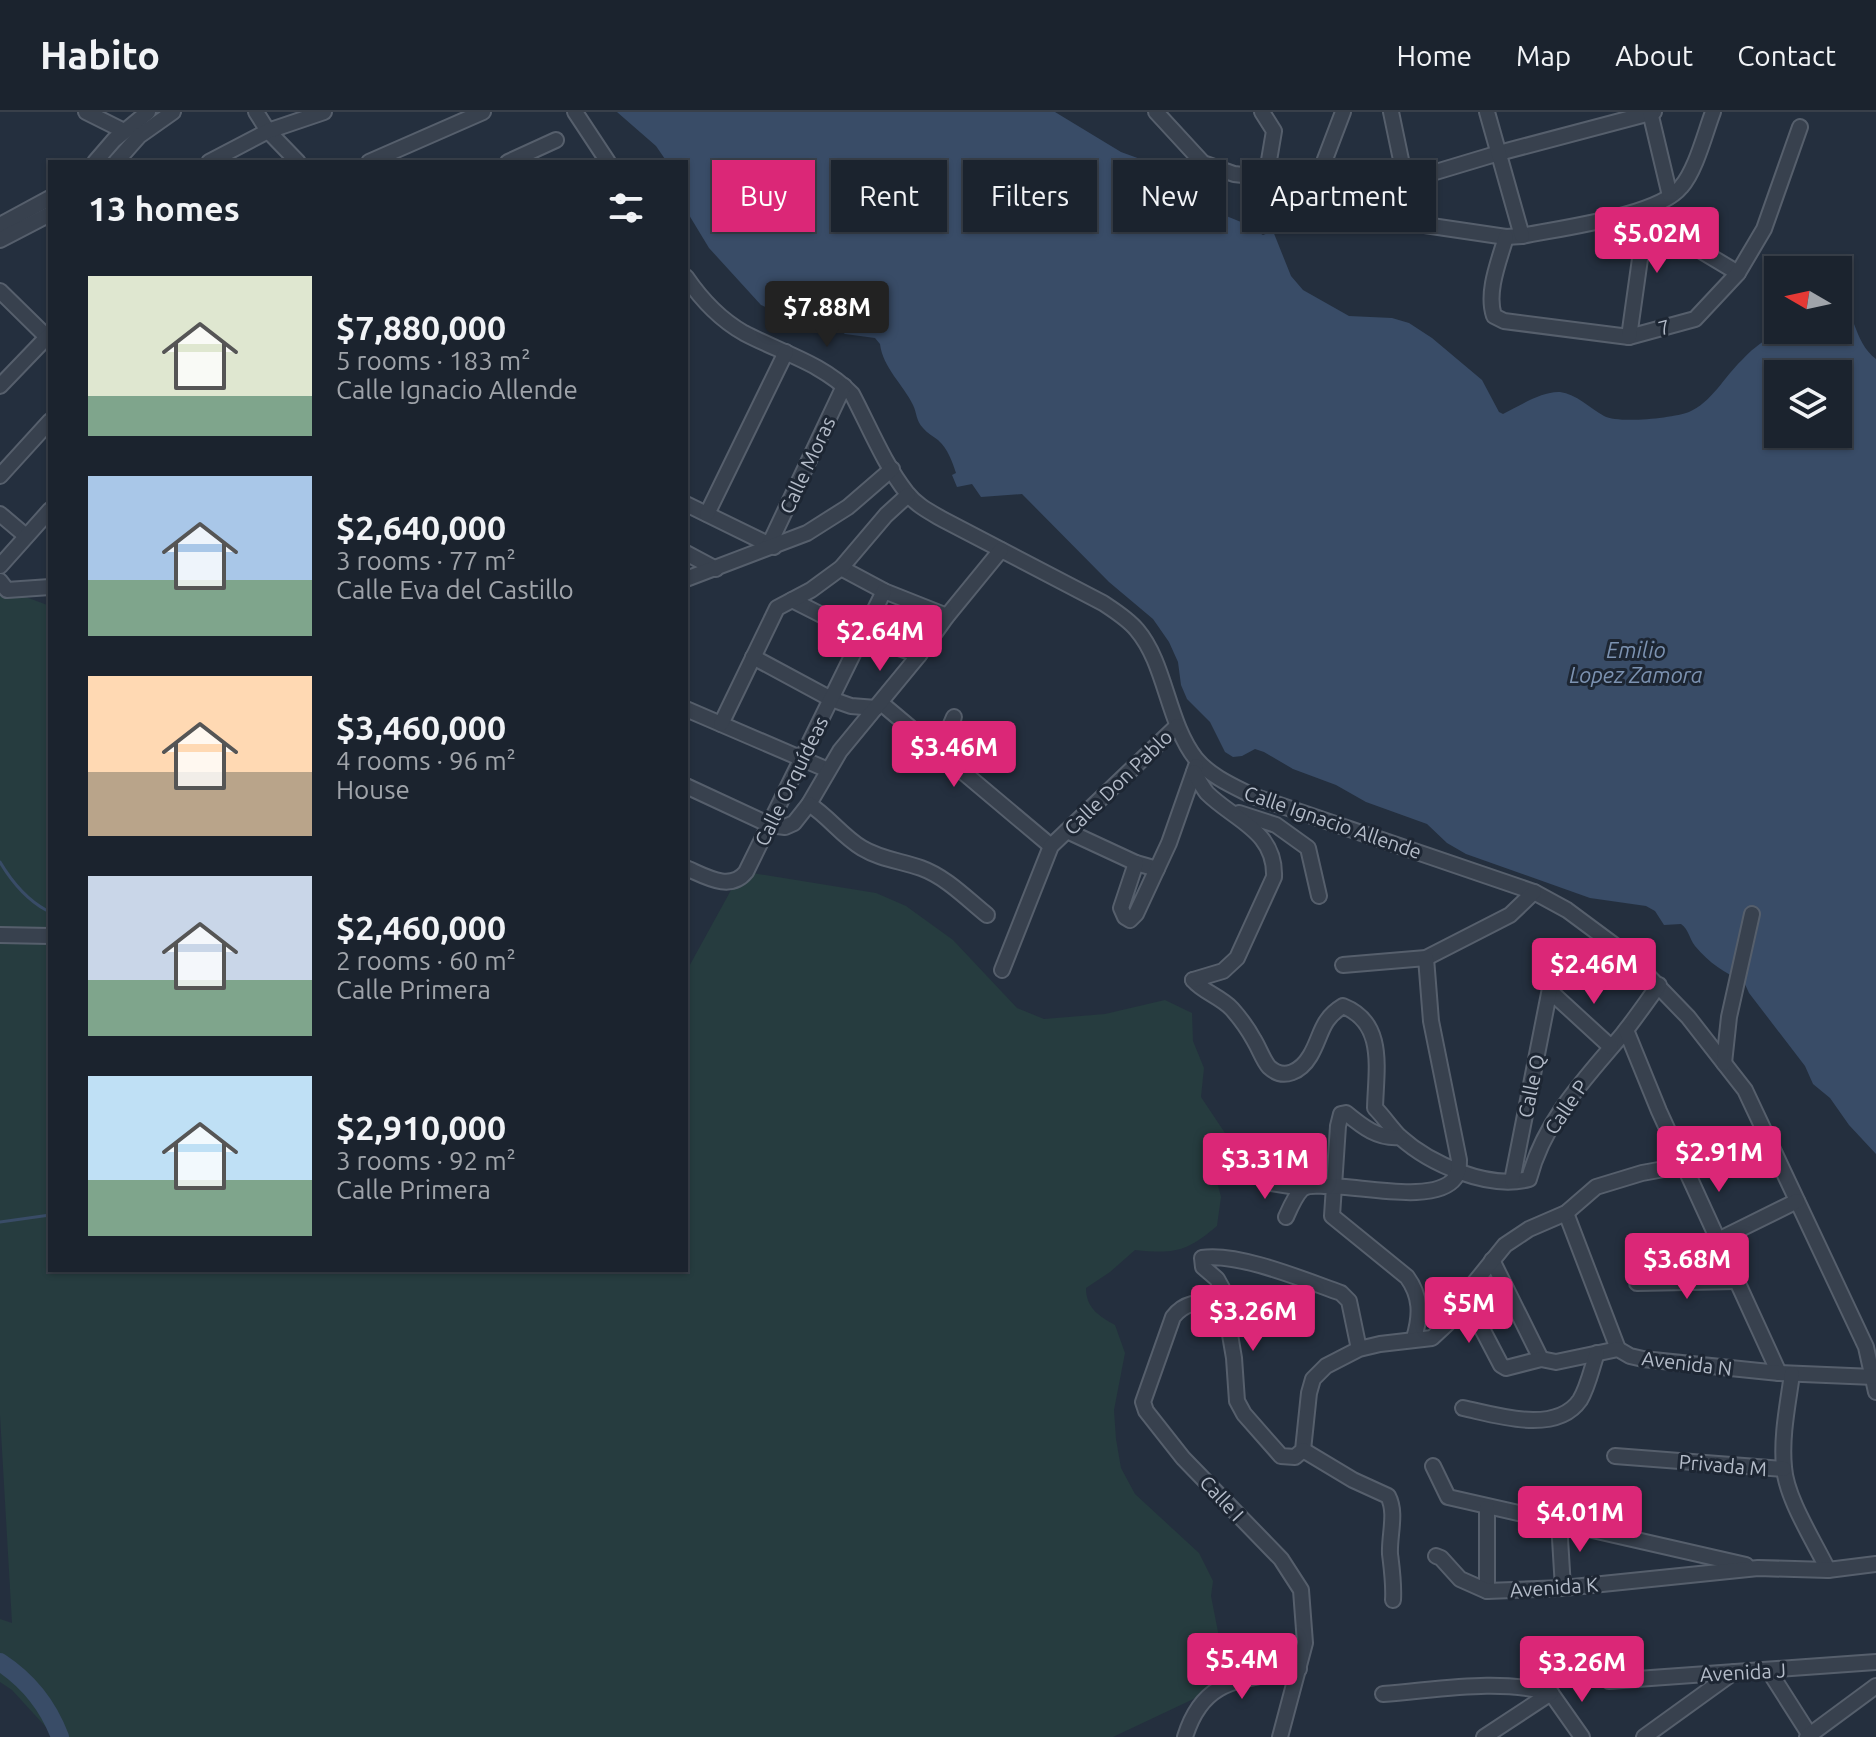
<!DOCTYPE html>
<meta charset="utf-8">
<style>
body{margin:0;font-family:Ubuntu,sans-serif;background:#242b36;color:#f1f3f6;height:100vh;display:flex;flex-direction:column;font-size:30px;white-space:nowrap}
*{box-sizing:border-box;margin:0}
p{font-size:26px;color:#a0a4aa}
.icon{flex:none;width:44px;height:44px;fill:none;stroke:currentColor;stroke-width:2;stroke-linecap:round;stroke-linejoin:round}
.map{position:relative;flex:1;overflow:hidden}
.panel{position:absolute;left:48px;top:48px;width:640px;height:1112px;display:flex;flex-direction:column;background:#1b232e;border-radius:0px;box-shadow:0 2px 6px #0004,0 0 0 2px #39404a}
.panel>*{flex:none}
.top-card{position:absolute;left:712px;top:48px;width:760px;height:72px;display:flex;gap:16px}
.needle{width:52px;rotate:279deg}
.buttons{position:absolute;left:1764px;top:144px;display:grid;gap:16px}
.buttons a{display:grid;place-items:center;width:88px;height:88px;border-radius:0px;background:#1b232e;box-shadow:0 2px 6px #0004,0 0 0 2px #39404a;font-size:40px}
.price{position:absolute;translate:-50% -68px;padding:0 18px;border-radius:8px;background:#db2777;color:#fff;font-size:26px;line-height:52px;filter:drop-shadow(0 2px 4px #0008)}
.price::after{content:'';position:absolute;left:50%;top:48px;width:24px;height:18px;margin-left:-12px;background:inherit;clip-path:polygon(0 0,100% 0,50% 100%)}
.price.current{background:#222;color:#fff}
ul{padding:0;list-style:none}
li{display:flex;align-items:center;gap:24px;height:200px;padding:0 40px}
li span{display:grid;place-items:center;flex:none;width:224px;height:160px;border-radius:0px;color:#555}
li>.icon{margin-inline-start:auto}
span .icon{width:96px;height:96px;fill:#fffc;stroke-width:1}
li b{font-size:34px}
h2{display:flex;justify-content:space-between;align-items:center;height:96px;padding:0 40px;font-size:34px}
.chip{padding:0 28px;border-radius:0px;background:#1b232e;box-shadow:0 2px 6px #0004,0 0 0 2px #39404a;font-size:28px;line-height:72px}
.chip.current{background:#db2777;color:#fff}
header{display:flex;align-items:center;gap:48px;box-sizing:border-box;height:112px;padding:0 40px;background:#1b232e;border-bottom:2px solid #39404a}
header strong{font-size:38px}
nav{display:flex;gap:44px;margin-inline-start:auto;font-size:28px}
.map>svg:first-child{display:block}
.green{fill:#263c3f}
.water{fill:#394c67;fill-rule:evenodd}
.lines{fill:none;stroke-linecap:round;stroke-linejoin:round}
.stream{stroke:#394c67;stroke-width:3}
.river{stroke:#394c67;stroke-width:18}
.minor-casing{stroke:#565f6c;stroke-width:18}
.minor{stroke:#38414e;stroke-width:14}
.labels{text-anchor:middle;dominant-baseline:central;stroke-width:6;stroke-linejoin:round;paint-order:stroke}
.street-label{font-size:20px;fill:#b4bcc9;stroke:#1d2633}
.water-label{font-size:22px;font-style:italic;fill:#7c92b1;stroke:#1d2633}
</style>
<header>
<strong>Habito</strong>
<nav><a>Home</a><a>Map</a><a>About</a><a>Contact</a></nav>
</header>
<div class="map">
<svg width="1876" height="1625" viewBox="0 0 1876 1625">
<rect width="100%" height="100%" fill="#242f3e"/>
<!-- green -->
<path class="green" d="M7 478 50 494V1158H686V860L736 769 746 760 876 781 906 794 953 828 1017 896 1044 907 1105 902 1165 888 1192 901 1193 929 1204 956 1201 985 1235 1036 1214 1058 1221 1085 1217 1114C1186 1140 1175 1142 1135 1138L1110 1160 1086 1176C1086 1196 1099 1204 1115 1213L1125 1241 1114 1298 1116 1327 1121 1356 1135 1382 1199 1441 1213 1469 1211 1484 1219 1525 1221 1574 1113 1625H55L12 1578 0 1570V1507L12 1511 0 1303V480Z"/>
<!-- water -->
<path class="water" d="M617 0H1055L1121 40 1154 52 1219 101 1241 110 1263 123 1273 119 1291 164 1303 178 1349 204 1392 206 1409 211 1432 226 1482 268 1499 300 1503 302C1519 294 1542 279 1560 280 1576 282 1590 296 1604 304 1619 312 1673 306 1689 300 1711 291 1725 264 1742 248 1750 239 1760 231 1771 225L1783 229 1799 225 1802 218H1838V209L1845 208 1854 212C1859 225 1864 238 1876 247V1042L1849 1013 1830 986 1813 972 1805 954 1749 881 1744 870C1724 860 1710 852 1695 834 1689 826 1689 818 1681 812L1664 813 1655 799 1646 794 1590 786 1466 742 1447 731 1427 712 1366 690 1336 673 1293 657 1264 640 1255 637 1242 644 1233 645 1225 640 1210 610 1187 587 1181 573 1178 550 1169 530 1153 507 1109 470 1022 382 981 385 972 372 957 375 952 363 956 361C952 349 948 337 938 328 933 324 927 321 923 316 916 309 917 301 913 293 903 272 883 256 880 232L875 226 845 222 836 215 804 211 761 193 709 136 686 98V50H667L656 34ZM1778 262H1838V322H1778Z"/>
<g class="lines">
<!-- stream -->
<g class="stream">
<path d="M0 750C12 770 26 787 46 798"/>
<polyline points="0,1110 50,1103"/>
</g>
<!-- river -->
<path class="river" d="M0 1550C29 1569 48 1593 60 1625"/>
<!-- minor casing -->
<g class="minor-casing">
<g id="minor">
<polyline points="86,0 124,19"/>
<polyline points="256,0 268,19 298,50"/>
<polyline points="575,0 608,50"/>
<polyline points="1156,0 1203,51 1234,62 1316,71 1354,81 1389,74 1499,41 1654,0"/>
<polyline points="1262,0 1274,19 1266,66"/>
<path d="M1391 0 1405 67 1418 112 1506 125 1522 124C1560 116 1658 104 1681 75 1696 58 1705 21 1713 0"/>
<polyline points="1487,0 1522,124"/>
<polyline points="1650,0 1670,84"/>
<polyline points="95,50 114,28 148,0"/>
<polyline points="116,50 139,24 173,0"/>
<polyline points="209,50 268,19 324,0"/>
<polyline points="369,50 483,0"/>
<polyline points="508,50 556,28"/>
<polyline points="1316,71 1343,0"/>
<polyline points="1646,106 1738,161"/>
<polyline points="0,113 50,86"/>
<path d="M1506 125C1499 149 1486 180 1494 204L1504 209 1629 225 1695 207 1738 161 1764 117 1800 15"/>
<polyline points="0,128 50,102"/>
<path d="M686 165C701 187 721 208 744 221 782 241 822 251 852 282 869 314 884 352 907 381 916 393 930 400 942 407L1103 491C1115 499 1128 507 1137 518 1166 552 1167 610 1196 647 1210 664 1233 674 1253 684L1534 780 1567 798 1629 844 1688 905 1745 978 1866 1235 1876 1280"/>
<polyline points="0,179 50,228"/>
<polyline points="1629,225 1647,97"/>
<polyline points="0,274 50,222"/>
<polyline points="0,364 50,309"/>
<polyline points="686,392 774,435"/>
<polyline points="0,402 26,424"/>
<polyline points="707,402 786,240"/>
<polyline points="769,433 844,274"/>
<polyline points="686,441 716,457"/>
<polyline points="0,454 50,398"/>
<polyline points="841,456 884,479 947,504"/>
<polyline points="686,467 807,421 848,395 892,357"/>
<polyline points="0,469 7,478 50,475"/>
<polyline points="792,488 861,523 919,543"/>
<polyline points="753,545 831,587 851,594 876,596"/>
<polyline points="881,591 1051,734"/>
<polyline points="686,597 828,658"/>
<polyline points="721,612 777,496 811,478 841,456 886,403 908,383"/>
<polyline points="939,640 954,605"/>
<polyline points="686,674 770,713 785,715 794,711 809,692 840,639 919,543 947,504 1001,438"/>
<path d="M809 692C829 705 842 724 862 736 880 747 901 749 921 756 946 765 966 786 987 803"/>
<polyline points="1239,701 1276,713 1308,736 1319,784"/>
<polyline points="1067,719 1136,751 1157,757"/>
<polyline points="1136,751 1121,796 1125,805 1130,808 1136,802 1169,731 1196,654"/>
<path d="M686 756C705 764 730 780 746 760L884 479"/>
<polyline points="0,823 50,824"/>
<polyline points="1343,853 1426,846 1510,803 1534,780"/>
<polyline points="1002,858 1051,734 1177,614"/>
<path d="M1193 868C1203 880 1221 885 1232 897 1240 906 1248 917 1254 928 1259 936 1263 948 1269 955 1284 969 1301 959 1310 944 1322 924 1320 908 1343 894 1386 911 1376 957 1375 996 1384 1005 1391 1016 1400 1025 1430 1052 1489 1078 1529 1067 1544 1009 1584 968 1622 923 1635 907 1647 889 1659 873"/>
<path d="M1193 868 1223 859 1237 846 1274 765C1276 719 1234 708 1207 681 1202 675 1198 667 1194 660"/>
<polyline points="1551,880 1611,935"/>
<polyline points="1626,918 1659,999 1779,1261"/>
<polyline points="1724,951 1729,905 1752,802"/>
<path d="M1400 1025C1378 1027 1363 1015 1346 1001L1341 1002 1338 1014 1332 1104 1407 1165C1421 1184 1421 1203 1414 1226"/>
<polyline points="1241,1055 1271,1071 1303,1076"/>
<polyline points="1512,1069 1556,846"/>
<polyline points="1566,1101 1618,1237"/>
<path d="M1286 1105C1290 1096 1295 1084 1302 1077 1308 1072 1319 1074 1326 1074 1358 1073 1435 1093 1455 1066 1459 1061 1459 1054 1459 1048L1431 909 1426 846"/>
<polyline points="1718,1128 1797,1089"/>
<polyline points="1492,1148 1541,1247"/>
<polyline points="1637,1171 1737,1169"/>
<polyline points="1467,1180 1479,1211 1501,1253 1506,1256 1541,1247 1556,1250 1618,1237 1630,1244 1643,1247 1779,1261 1874,1265"/>
<path d="M1225 1191C1203 1191 1187 1187 1173 1205L1143 1290 1146 1299 1183 1346 1281 1447 1301 1478 1305 1531 1280 1625"/>
<path d="M1359 1237 1349 1189 1341 1181C1307 1169 1238 1140 1202 1146L1203 1155 1217 1167 1222 1176 1234 1246 1237 1289 1244 1302 1281 1344 1295 1345 1303 1338 1309 1281 1313 1267 1326 1254 1359 1237 1380 1232 1432 1226 1447 1212 1467 1180 1505 1133 1529 1117 1566 1101 1596 1075 1642 1061 1686 1053"/>
<path d="M1792 1262C1788 1292 1781 1324 1784 1355 1786 1386 1814 1429 1828 1458"/>
<path d="M1463 1296C1496 1303 1556 1323 1580 1288 1588 1275 1592 1255 1597 1241"/>
<path d="M1303 1338 1353 1368 1388 1384C1397 1401 1389 1423 1390 1442 1392 1458 1394 1472 1393 1488"/>
<polyline points="1615,1344 1784,1357"/>
<polyline points="1433,1354 1448,1385 1746,1453"/>
<polyline points="1487,1396 1487,1479"/>
<polyline points="1559,1410 1563,1476"/>
<polyline points="1436,1444 1441,1446 1460,1467 1487,1479 1563,1476 1758,1456 1828,1458 1876,1452"/>
<polyline points="1769,1559 1811,1625"/>
<polyline points="1609,1569 1876,1550"/>
<polyline points="1551,1581 1582,1625"/>
<path d="M1383 1582C1438 1578 1498 1566 1551 1581"/>
<path d="M1185 1625C1204 1563 1243 1569 1299 1557"/>
<polyline points="1484,1625 1551,1581"/>
<polyline points="1644,1625 1734,1560"/>
<polyline points="1807,1625 1876,1574"/>
</g>
</g>
<!-- minor -->
<use href="#minor" class="minor"/>
</g>
<g class="labels">
<!-- street labels -->
<g class="street-label">
<text transform="translate(1664 215) rotate(-15)">7</text>
<text transform="translate(807 353) rotate(-65)">Calle Moras</text>
<text transform="translate(791 669) rotate(-64)">Calle Orquídeas</text>
<text transform="translate(1118 670) rotate(-44)">Calle Don Pablo</text>
<text transform="translate(1333 710) rotate(19)">Calle Ignacio Allende</text>
<text transform="translate(1531 974) rotate(-78)">Calle Q</text>
<text transform="translate(1566 995) rotate(-56)">Calle P</text>
<text transform="translate(1687 1251) rotate(7)">Avenida N</text>
<text transform="translate(1723 1353) rotate(5)">Privada M</text>
<text transform="translate(1222 1386) rotate(47)">Calle I</text>
<text transform="translate(1554 1475) rotate(-4)">Avenida K</text>
<text transform="translate(1743 1560) rotate(-3)">Avenida J</text>
</g>
<!-- water labels -->
<g class="water-label">
<text x="1636" y="537">Emilio<tspan x="1636" dy="25">Lopez Zamora</tspan></text>
</g>
</g>
</svg>
<div class="buttons">
<a><svg class="needle" viewBox="-14 -14 28 28"><path d="M0-13l5 13h-10z" fill="#e53935"/><path d="M0 13l5-13h-10z" fill="#a0a4aa"/></svg></a>
<a><svg class="icon" aria-label="layers" viewBox="0 0 24 24"><path d="M12 4l9 5-9 5-9-5zM3 14l9 5 9-5"/></svg></a>
</div>
<b class="price" style="left:1657px;top:163px">$5.02M</b>
<b class="price current" style="left:827px;top:237px">$7.88M</b>
<b class="price" style="left:880px;top:561px">$2.64M</b>
<b class="price" style="left:954px;top:677px">$3.46M</b>
<b class="price" style="left:1594px;top:894px">$2.46M</b>
<b class="price" style="left:1719px;top:1082px">$2.91M</b>
<b class="price" style="left:1265px;top:1089px">$3.31M</b>
<b class="price" style="left:1687px;top:1189px">$3.68M</b>
<b class="price" style="left:1469px;top:1233px">$5M</b>
<b class="price" style="left:1253px;top:1241px">$3.26M</b>
<b class="price" style="left:1580px;top:1442px">$4.01M</b>
<b class="price" style="left:1242px;top:1589px">$5.4M</b>
<b class="price" style="left:1582px;top:1592px">$3.26M</b>
<div class="top-card">
<a class="chip current">Buy</a>
<a class="chip">Rent</a>
<a class="chip">Filters</a>
<a class="chip">New</a>
<a class="chip">Apartment</a>
</div>
<section class="panel">
<h2>13 homes<svg class="icon" aria-label="filters" viewBox="0 0 24 24"><path d="M4 7h16M4 17h16"/><circle cx="9" cy="7" r="2"/><circle cx="15" cy="17" r="2"/></svg></h2>
<ul>
<li><span style="background:linear-gradient(#dfe7d0 75%,#7fa58c 0)"><svg class="icon" aria-label="home" viewBox="0 0 24 24"><path d="M3 11l9-7 9 7M6 9v11h12V9"/></svg></span><div><b>$7,880,000</b><p>5 rooms · 183 m²</p><p>Calle Ignacio Allende</p></div></li>
<li><span style="background:linear-gradient(#a9c7e8 65%,#7fa58c 0)"><svg class="icon" aria-label="home" viewBox="0 0 24 24"><path d="M3 11l9-7 9 7M6 9v11h12V9"/></svg></span><div><b>$2,640,000</b><p>3 rooms · 77 m²</p><p>Calle Eva del Castillo</p></div></li>
<li><span style="background:linear-gradient(#ffd9b3 60%,#b9a48a 0)"><svg class="icon" aria-label="home" viewBox="0 0 24 24"><path d="M3 11l9-7 9 7M6 9v11h12V9"/></svg></span><div><b>$3,460,000</b><p>4 rooms · 96 m²</p><p>House</p></div></li>
<li><span style="background:linear-gradient(#c9d6e8 65%,#7fa58c 0)"><svg class="icon" aria-label="home" viewBox="0 0 24 24"><path d="M3 11l9-7 9 7M6 9v11h12V9"/></svg></span><div><b>$2,460,000</b><p>2 rooms · 60 m²</p><p>Calle Primera</p></div></li>
<li><span style="background:linear-gradient(#bfe0f5 65%,#7fa58c 0)"><svg class="icon" aria-label="home" viewBox="0 0 24 24"><path d="M3 11l9-7 9 7M6 9v11h12V9"/></svg></span><div><b>$2,910,000</b><p>3 rooms · 92 m²</p><p>Calle Primera</p></div></li>
</ul>
</section>
</div>
